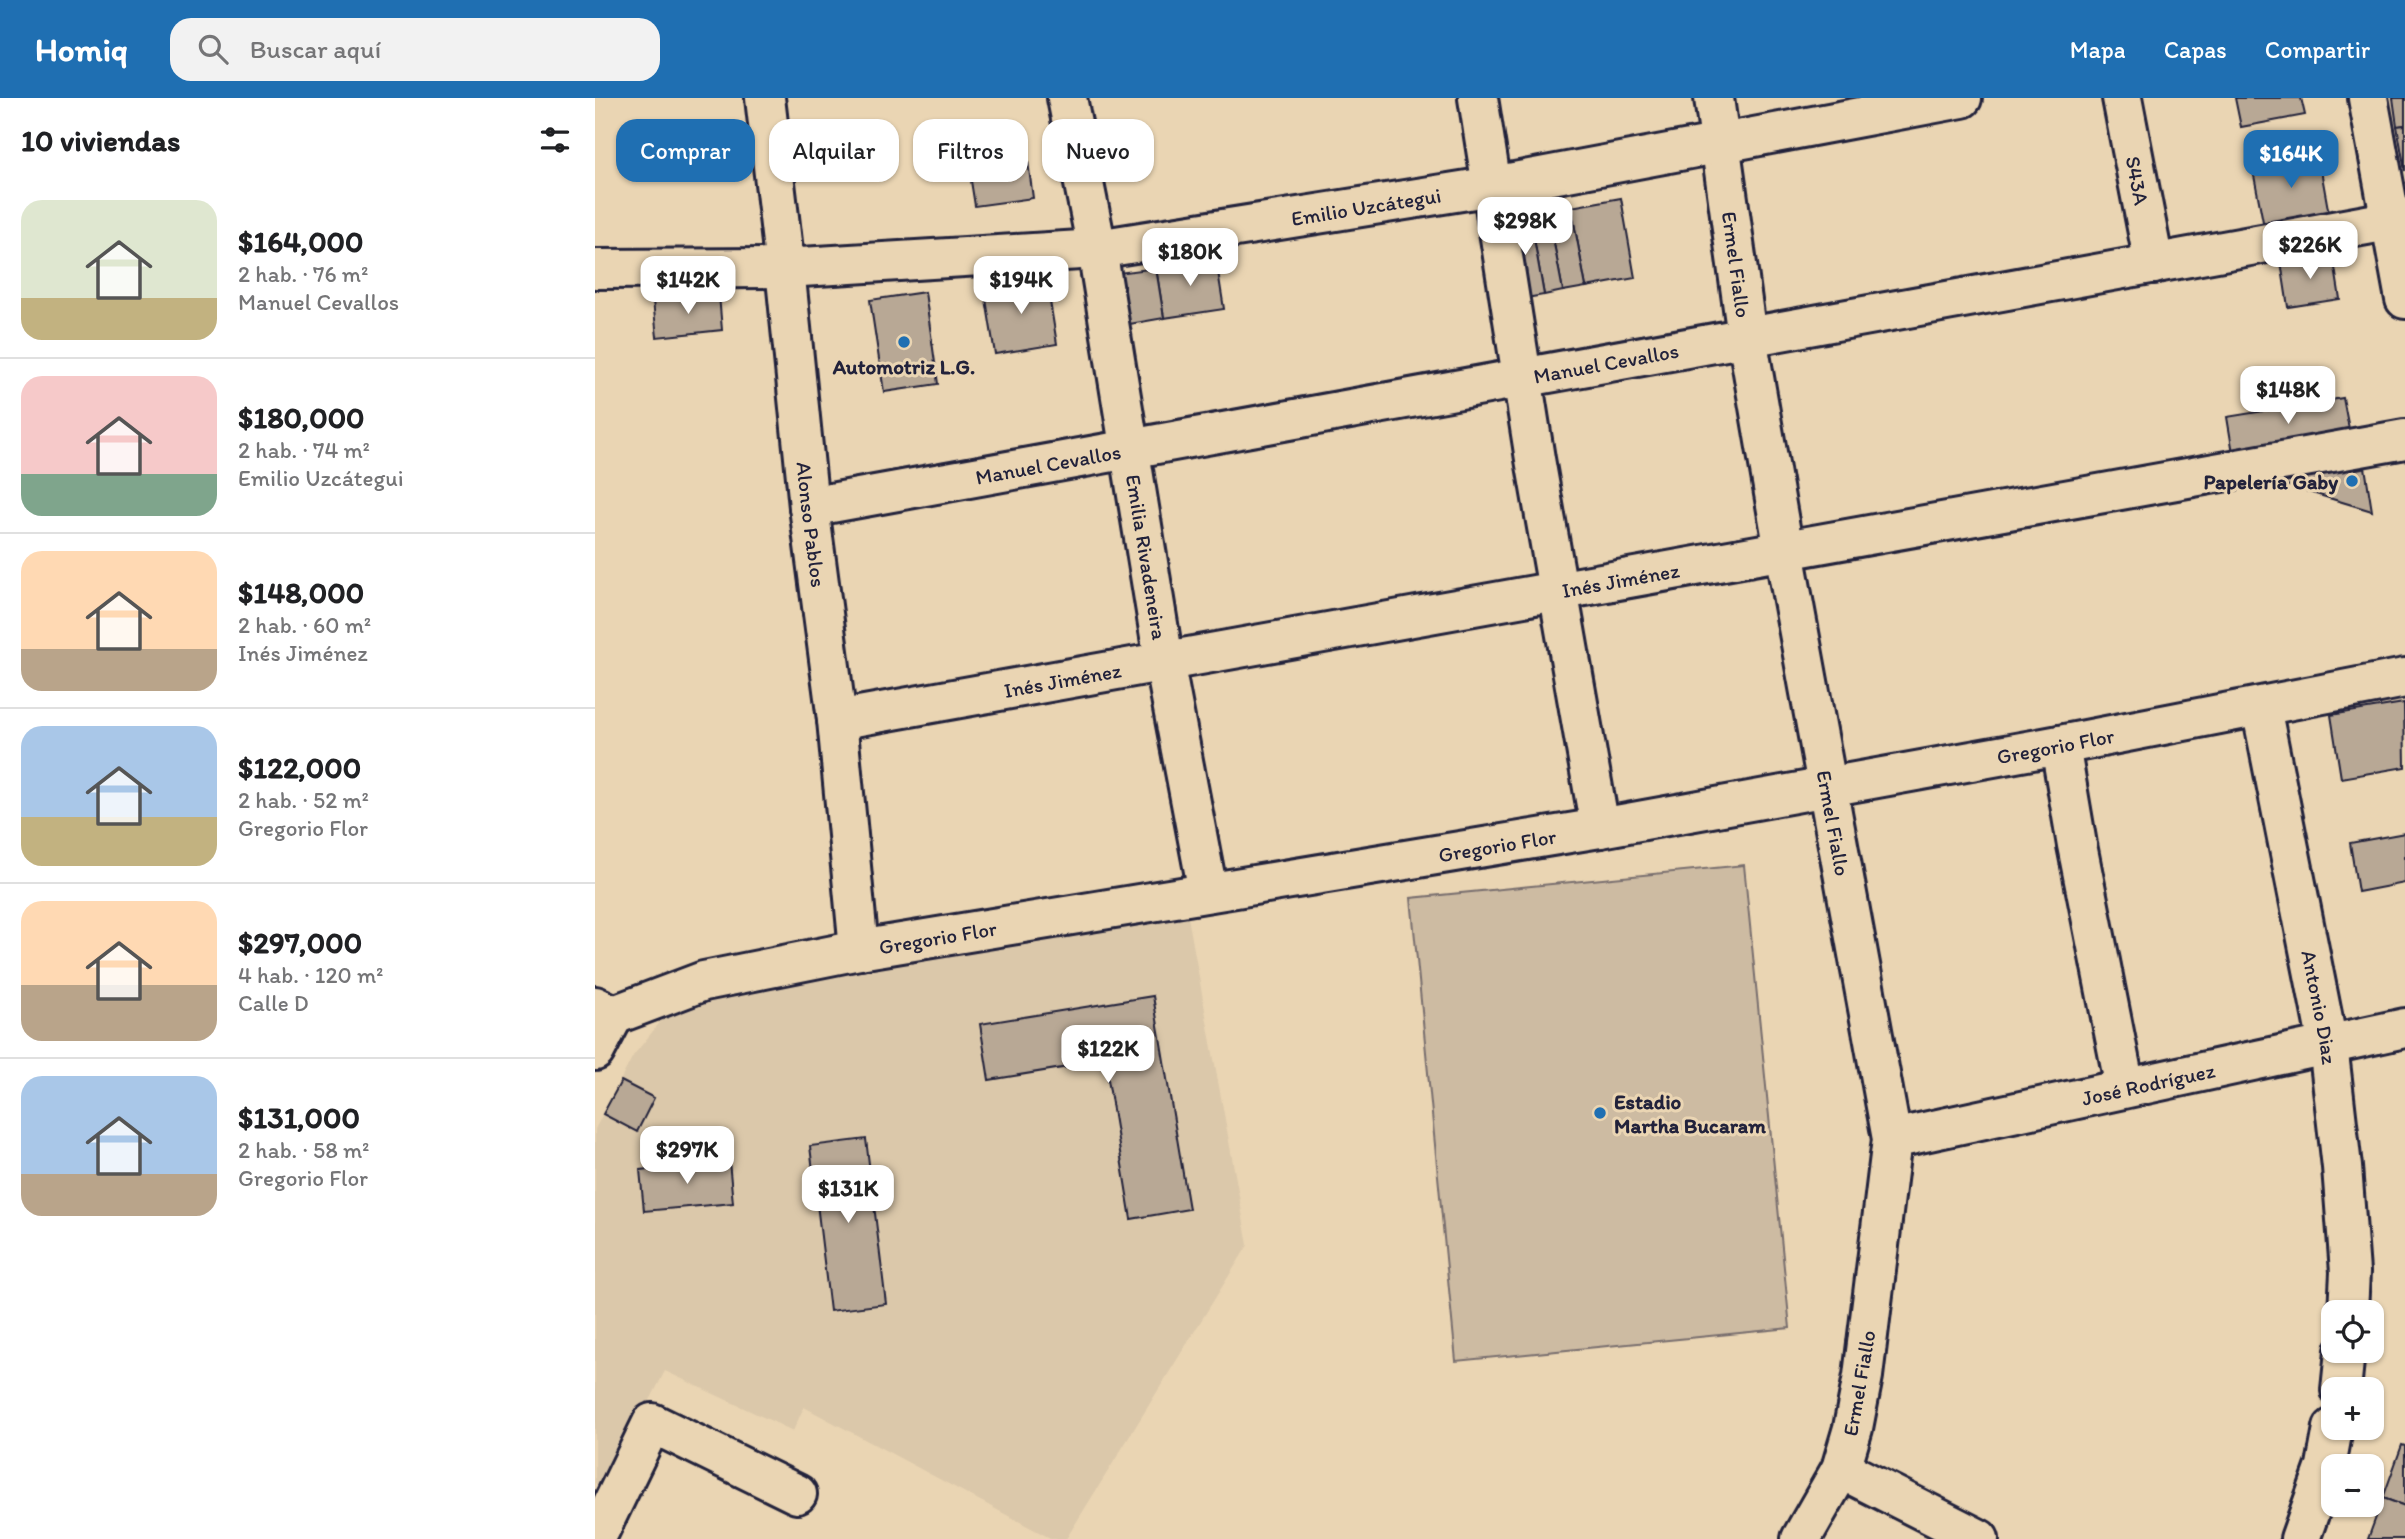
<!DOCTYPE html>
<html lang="es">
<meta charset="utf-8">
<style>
body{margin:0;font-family:Itim,sans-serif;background:#f2f2f2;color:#202124;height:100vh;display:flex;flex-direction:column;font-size:26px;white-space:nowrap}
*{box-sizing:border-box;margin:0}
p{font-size:23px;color:#757577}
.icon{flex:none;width:38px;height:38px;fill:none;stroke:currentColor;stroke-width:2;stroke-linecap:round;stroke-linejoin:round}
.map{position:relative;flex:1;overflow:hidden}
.details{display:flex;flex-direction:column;background:#fff;width:595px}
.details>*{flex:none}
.top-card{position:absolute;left:21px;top:21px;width:665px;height:63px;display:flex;gap:14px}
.buttons{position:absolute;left:1726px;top:1202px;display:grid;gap:14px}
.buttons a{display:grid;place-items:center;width:63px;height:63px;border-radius:14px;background:#fff;box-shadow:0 2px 5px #0004;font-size:35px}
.price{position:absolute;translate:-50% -60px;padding:0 16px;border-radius:14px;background:#fff;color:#222;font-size:23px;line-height:46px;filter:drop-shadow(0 2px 4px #0008)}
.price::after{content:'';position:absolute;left:50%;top:42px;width:21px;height:16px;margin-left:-10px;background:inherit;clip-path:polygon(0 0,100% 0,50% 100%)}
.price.selected{background:#1f6fb2;color:#fff}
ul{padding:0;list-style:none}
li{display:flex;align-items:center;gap:21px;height:175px;padding:0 21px}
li+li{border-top:2px solid #e0e0e0}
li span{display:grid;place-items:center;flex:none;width:196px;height:140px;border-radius:21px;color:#555}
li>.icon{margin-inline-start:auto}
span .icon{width:84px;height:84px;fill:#fffc;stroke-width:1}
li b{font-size:30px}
h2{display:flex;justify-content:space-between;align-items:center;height:84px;padding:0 21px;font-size:30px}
.tag{padding:0 24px;border-radius:21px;background:#fff;box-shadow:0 2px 5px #0004;font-size:24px;line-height:63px}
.tag.selected{background:#1f6fb2;color:#fff}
header{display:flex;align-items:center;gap:42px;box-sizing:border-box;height:98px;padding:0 35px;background:#1f6fb2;color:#fff}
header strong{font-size:33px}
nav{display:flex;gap:38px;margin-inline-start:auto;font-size:24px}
.search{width:490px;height:63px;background:#f2f2f2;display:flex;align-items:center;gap:18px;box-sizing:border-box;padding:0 24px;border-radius:21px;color:#757577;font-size:26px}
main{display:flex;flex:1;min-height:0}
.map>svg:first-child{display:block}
.built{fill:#dbc8aa}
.green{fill:#cdbba2;stroke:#786e6e;stroke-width:2}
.building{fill:#b8a895;stroke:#22223b;stroke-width:2}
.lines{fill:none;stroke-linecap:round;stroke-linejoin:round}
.minor-casing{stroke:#22223b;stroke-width:44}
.minor{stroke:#ead5b3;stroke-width:38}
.poi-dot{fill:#1f6fb2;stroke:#ead5b3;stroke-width:2.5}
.labels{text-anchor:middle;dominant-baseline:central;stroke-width:6;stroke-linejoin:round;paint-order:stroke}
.street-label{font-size:21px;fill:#22223b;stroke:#ead5b3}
.poi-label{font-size:21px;font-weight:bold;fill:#22223b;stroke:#ead5b3}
</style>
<header>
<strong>Homiq</strong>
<div class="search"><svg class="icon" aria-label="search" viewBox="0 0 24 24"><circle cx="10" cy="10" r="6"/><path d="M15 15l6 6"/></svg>Buscar aquí</div>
<nav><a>Mapa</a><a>Capas</a><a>Compartir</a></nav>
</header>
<main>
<section class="details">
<h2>10 viviendas<svg class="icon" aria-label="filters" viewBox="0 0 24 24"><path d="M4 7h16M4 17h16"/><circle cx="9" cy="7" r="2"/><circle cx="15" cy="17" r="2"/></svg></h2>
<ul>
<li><span style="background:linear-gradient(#dfe7d0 70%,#c2b280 0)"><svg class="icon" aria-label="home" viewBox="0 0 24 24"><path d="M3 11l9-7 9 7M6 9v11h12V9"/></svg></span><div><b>$164,000</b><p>2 hab. · 76 m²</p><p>Manuel Cevallos</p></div></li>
<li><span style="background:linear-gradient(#f6c9c9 70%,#7fa58c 0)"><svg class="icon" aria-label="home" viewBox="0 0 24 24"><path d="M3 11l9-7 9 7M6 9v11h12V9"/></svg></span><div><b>$180,000</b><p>2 hab. · 74 m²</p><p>Emilio Uzcátegui</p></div></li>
<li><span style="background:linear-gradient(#ffd9b3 70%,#b9a48a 0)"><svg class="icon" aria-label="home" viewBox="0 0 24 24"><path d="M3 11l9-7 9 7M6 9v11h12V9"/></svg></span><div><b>$148,000</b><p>2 hab. · 60 m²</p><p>Inés Jiménez</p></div></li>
<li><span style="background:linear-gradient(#a9c7e8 65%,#c2b280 0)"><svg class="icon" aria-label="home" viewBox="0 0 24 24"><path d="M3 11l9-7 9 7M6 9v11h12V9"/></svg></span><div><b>$122,000</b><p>2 hab. · 52 m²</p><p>Gregorio Flor</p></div></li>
<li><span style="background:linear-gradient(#ffd9b3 60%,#b9a48a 0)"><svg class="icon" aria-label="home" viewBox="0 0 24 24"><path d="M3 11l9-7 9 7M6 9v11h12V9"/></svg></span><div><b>$297,000</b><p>4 hab. · 120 m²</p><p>Calle D</p></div></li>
<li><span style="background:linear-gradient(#a9c7e8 70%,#b9a48a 0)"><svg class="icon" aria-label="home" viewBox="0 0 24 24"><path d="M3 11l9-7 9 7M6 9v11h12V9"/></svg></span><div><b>$131,000</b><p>2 hab. · 58 m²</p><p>Gregorio Flor</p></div></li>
</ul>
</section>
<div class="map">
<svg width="1810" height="1441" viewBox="0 0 1810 1441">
<rect width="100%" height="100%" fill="#ead5b3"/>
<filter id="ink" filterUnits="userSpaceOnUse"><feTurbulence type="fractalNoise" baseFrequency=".0143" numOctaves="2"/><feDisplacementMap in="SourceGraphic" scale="14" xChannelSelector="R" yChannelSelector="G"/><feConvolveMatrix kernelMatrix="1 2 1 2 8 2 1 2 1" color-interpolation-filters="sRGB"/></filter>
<g filter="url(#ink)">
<!-- built -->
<polygon class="built" points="593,819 653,1147 471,1441 457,1441 209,1309 198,1333 70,1273 10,1390 0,1385 0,1031 38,958 66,923 94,901 132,891 278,870"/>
<!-- green -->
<polygon class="green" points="1149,767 1195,1230 861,1263 816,800"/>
<!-- building -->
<g class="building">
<polygon points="1640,0 1706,0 1710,17 1646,29"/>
<polygon points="1798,0 1810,0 1810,27 1802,28"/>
<polygon points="1810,27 1810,73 1802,28"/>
<polygon points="431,49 438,100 380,108 372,58"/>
<polygon points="1722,50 1735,122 1670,134 1656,62"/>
<polygon points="1026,100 1040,180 991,189 976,109"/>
<polygon points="976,109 991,189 968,193 953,114"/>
<polygon points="953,114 968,193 949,197 935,118"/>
<polygon points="935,118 949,197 925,201 911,121"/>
<polygon points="1738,157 1745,201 1693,209 1686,164"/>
<polygon points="621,161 629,211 569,220 561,170"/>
<polygon points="561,170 569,220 523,228 515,176"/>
<polygon points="451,179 462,246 400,256 389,189"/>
<polygon points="330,194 343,286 289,294 275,202"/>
<polygon points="124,197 127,232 62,239 58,203"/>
<polygon points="1748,300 1755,336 1638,355 1632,319"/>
<polygon points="1770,369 1777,413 1681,384"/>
<polygon points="1809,605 1810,669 1746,680 1736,617"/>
<polygon points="1810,735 1810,785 1763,794 1755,745"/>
<polygon points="558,898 594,1111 536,1121 510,963 394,982 385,926"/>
<polygon points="26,983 59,1000 42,1034 8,1016"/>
<polygon points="271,1041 291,1206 235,1213 215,1048"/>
<polygon points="134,1063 138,1105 49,1113 45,1072"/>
<polygon points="1807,1347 1810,1348 1810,1408 1788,1400"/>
<polygon points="1788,1400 1810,1408 1810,1441 1773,1441"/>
</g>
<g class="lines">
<!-- minor casing -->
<g class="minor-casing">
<g id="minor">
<path id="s1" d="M170 0 190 170 214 409 242 622 264 852"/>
<path id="s2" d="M472 0 502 151 569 563 613 794"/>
<polyline points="883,0 940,361 1005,730"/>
<path id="s3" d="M1119 0 1152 239 1189 453 1297 1041 1268 1278 1258 1330 1246 1371 1206 1441"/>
<path id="s4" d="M1527 0 1559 166"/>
<polyline points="1773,0 1810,201"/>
<path id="s5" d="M0 171 190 170 502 151 898 88 1367 0"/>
<path id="s6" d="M214 409 1810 120"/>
<path id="s7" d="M1666 609 1733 947 1747 1069 1755 1174 1753 1214"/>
<path id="s8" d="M242 622 1810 341"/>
<polyline points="1465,647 1482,747 1530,990"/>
<path id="s9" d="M0 908 19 917 109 883 264 852 1005 730 1465 647 1810 580"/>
<polyline points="0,953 19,917"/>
<path id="s10" d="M1297 1041 1810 930"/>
<polyline points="1746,1292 1750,1253"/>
<polyline points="1246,1371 1384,1441"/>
<polyline points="5,1432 57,1325 202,1396"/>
<polyline points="1705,1441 1731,1368 1738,1330"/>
</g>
</g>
<!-- minor -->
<use href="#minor" class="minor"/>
</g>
</g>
<!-- markers -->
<g class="poi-dot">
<circle cx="309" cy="244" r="7"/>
<circle cx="1757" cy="383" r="7"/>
<circle cx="1005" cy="1015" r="7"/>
</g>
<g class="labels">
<!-- street labels -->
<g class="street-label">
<text stroke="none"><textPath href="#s4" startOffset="84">S43A</textPath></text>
<text stroke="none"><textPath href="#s5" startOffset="775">Emilio Uzcátegui</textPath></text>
<text stroke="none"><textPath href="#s3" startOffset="168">Ermel Fiallo</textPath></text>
<text stroke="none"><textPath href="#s6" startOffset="810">Manuel Cevallos</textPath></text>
<text stroke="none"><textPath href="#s6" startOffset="243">Manuel Cevallos</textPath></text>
<text stroke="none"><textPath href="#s1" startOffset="429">Alonso Pablos</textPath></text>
<text stroke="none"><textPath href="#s2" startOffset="466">Emilia Rivadeneira</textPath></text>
<text stroke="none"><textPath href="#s8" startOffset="796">Inés Jiménez</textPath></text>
<text stroke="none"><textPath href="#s8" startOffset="229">Inés Jiménez</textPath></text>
<text stroke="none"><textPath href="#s9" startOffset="1489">Gregorio Flor</textPath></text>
<text stroke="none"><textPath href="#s3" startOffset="735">Ermel Fiallo</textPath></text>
<text stroke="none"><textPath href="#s9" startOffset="922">Gregorio Flor</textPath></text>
<text stroke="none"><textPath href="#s9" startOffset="355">Gregorio Flor</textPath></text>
<text stroke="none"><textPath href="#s7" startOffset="306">Antonio Diaz</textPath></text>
<text stroke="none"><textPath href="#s10" startOffset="262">José Rodríguez</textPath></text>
<text transform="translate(1264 1285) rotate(-80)">Ermel Fiallo</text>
</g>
<!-- poi labels -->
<g class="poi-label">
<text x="309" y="268">Automotriz L.G.</text>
<text x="1743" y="383" text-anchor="end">Papelería Gaby</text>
<text x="1019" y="1003" text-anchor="start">Estadio<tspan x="1019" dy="24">Martha Bucaram</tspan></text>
</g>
</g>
</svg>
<div class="buttons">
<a><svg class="icon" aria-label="locate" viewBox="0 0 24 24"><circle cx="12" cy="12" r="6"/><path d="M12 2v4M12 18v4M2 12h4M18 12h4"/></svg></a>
<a>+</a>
<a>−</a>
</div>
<b class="price selected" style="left:1696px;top:92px">$164K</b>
<b class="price" style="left:930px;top:159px">$298K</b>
<b class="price" style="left:1715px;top:183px">$226K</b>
<b class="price" style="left:595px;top:190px">$180K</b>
<b class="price" style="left:93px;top:218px">$142K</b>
<b class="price" style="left:426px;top:218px">$194K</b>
<b class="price" style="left:1693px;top:328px">$148K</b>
<b class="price" style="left:513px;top:987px">$122K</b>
<b class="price" style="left:92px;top:1088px">$297K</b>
<b class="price" style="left:253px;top:1127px">$131K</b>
<div class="top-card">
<a class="tag selected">Comprar</a>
<a class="tag">Alquilar</a>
<a class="tag">Filtros</a>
<a class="tag">Nuevo</a>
</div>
</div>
</main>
